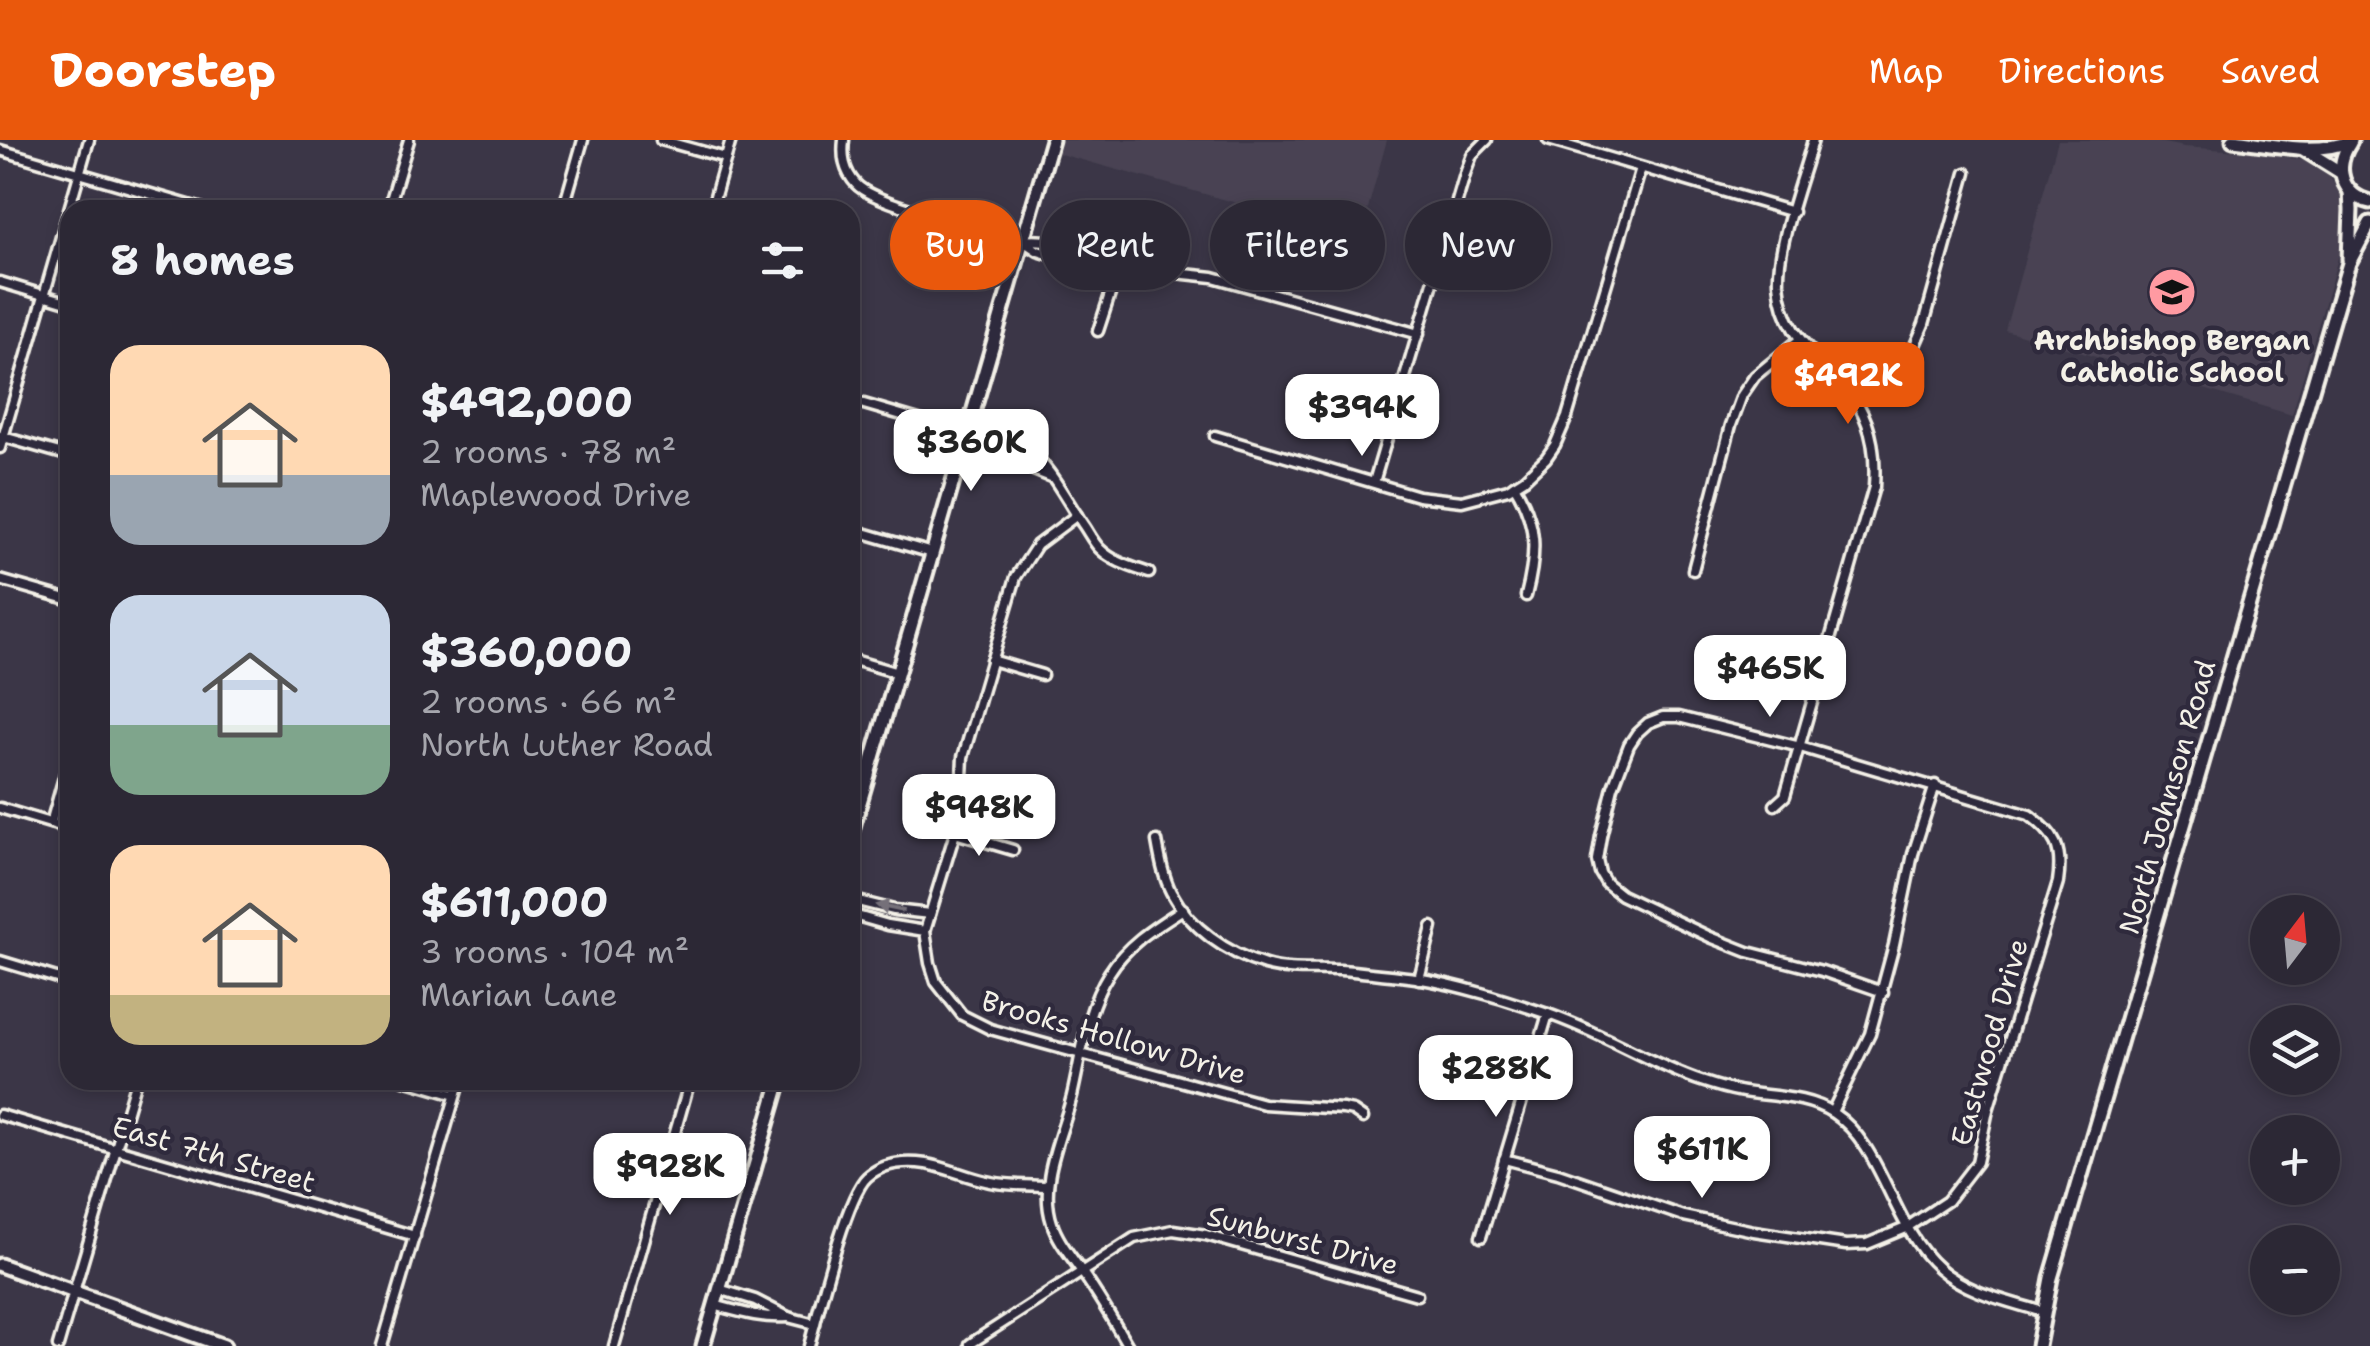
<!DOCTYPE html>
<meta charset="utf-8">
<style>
body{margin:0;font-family:"Shantell Sans",sans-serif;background:#383441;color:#f1f3f6;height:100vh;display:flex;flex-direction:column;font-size:38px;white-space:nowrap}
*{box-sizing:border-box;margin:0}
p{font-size:32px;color:#a6a6ad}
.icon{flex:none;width:55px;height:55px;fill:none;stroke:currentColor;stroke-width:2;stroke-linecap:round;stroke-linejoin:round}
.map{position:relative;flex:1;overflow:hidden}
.sheet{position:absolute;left:60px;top:60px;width:800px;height:890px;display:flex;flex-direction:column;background:#2c2835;border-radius:30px;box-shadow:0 5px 15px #0003,0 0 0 2px #484450}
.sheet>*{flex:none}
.guide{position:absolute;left:890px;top:60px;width:950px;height:90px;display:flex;gap:20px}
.needle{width:65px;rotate:16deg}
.controls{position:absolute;left:2250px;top:755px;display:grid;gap:20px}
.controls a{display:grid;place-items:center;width:90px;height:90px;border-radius:50%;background:#2c2835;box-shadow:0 5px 15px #0003,0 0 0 2px #484450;font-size:50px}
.price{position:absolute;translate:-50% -85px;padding:0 22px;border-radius:20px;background:#fff;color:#222;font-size:32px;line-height:65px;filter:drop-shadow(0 2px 5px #0008)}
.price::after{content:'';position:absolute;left:50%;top:60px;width:30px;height:22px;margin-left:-15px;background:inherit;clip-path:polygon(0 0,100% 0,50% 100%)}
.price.selected{background:#ea580c;color:#fff}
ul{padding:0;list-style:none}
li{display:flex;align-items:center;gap:30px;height:250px;padding:0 50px}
li span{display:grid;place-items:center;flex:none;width:280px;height:200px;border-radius:30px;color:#555}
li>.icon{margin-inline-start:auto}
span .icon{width:120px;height:120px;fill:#fffc;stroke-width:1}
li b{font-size:42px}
h2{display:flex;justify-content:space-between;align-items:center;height:120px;padding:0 50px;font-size:42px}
.pill{padding:0 35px;border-radius:45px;background:#2c2835;box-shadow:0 5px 15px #0003,0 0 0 2px #484450;font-size:35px;line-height:90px}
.pill.selected{background:#ea580c;color:#fff}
header{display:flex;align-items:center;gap:60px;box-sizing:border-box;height:140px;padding:0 50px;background:#ea580c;color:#fff}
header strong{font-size:48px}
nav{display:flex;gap:55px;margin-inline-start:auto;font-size:35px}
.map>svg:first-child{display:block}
.built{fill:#484352}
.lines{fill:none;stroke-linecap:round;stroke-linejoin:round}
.street-casing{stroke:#f4f1e8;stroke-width:15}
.secondary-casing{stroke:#f4f1e8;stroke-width:19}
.street{stroke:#2f2a3d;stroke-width:8}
.secondary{stroke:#2f2a3d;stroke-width:11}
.oneway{fill:#747079}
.labels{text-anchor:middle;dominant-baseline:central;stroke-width:9;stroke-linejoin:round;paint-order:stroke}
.poi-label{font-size:28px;font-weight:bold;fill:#f4f1e8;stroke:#2f2a3d}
.street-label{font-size:28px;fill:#f4f1e8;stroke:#2f2a3d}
</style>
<header>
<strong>Doorstep</strong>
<nav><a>Map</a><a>Directions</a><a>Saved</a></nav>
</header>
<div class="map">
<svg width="2370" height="1206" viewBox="0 0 2370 1206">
<rect width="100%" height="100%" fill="#3b3647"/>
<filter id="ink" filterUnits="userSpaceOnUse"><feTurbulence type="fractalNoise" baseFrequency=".01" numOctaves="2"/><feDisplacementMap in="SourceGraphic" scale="20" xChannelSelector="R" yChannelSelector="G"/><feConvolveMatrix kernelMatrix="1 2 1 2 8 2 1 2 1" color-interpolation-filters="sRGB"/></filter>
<g filter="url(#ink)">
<!-- built -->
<g class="built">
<polygon points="1057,0 1387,0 1360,97 1053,12"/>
<polygon points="2058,0 2149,0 2184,7 2268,13 2310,22 2329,36 2338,49 2344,65 2343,101 2292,275 2005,190"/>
</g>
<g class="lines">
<!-- street casing -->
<g class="street-casing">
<g id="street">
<polyline points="661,0 726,18"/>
<path d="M844 0C842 17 844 31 856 44 875 65 975 86 1007 95L1023 101 1038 111 1103 131 1119 127 1213 137 1419 194"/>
<polyline points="1548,0 1793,72"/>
<polyline points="0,10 206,70"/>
<polyline points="388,70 409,0"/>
<polyline points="563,70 583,0"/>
<polyline points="711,70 731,0"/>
<path d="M1024 101C1050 97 1098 112 1119 127"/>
<polyline points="0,142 70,163"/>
<polyline points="1098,191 1119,127"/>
<path d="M850 260 967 294C1035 290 1050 335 1082 383 1088 391 1093 402 1100 409 1113 422 1132 427 1149 433"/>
<polyline points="1856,261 1881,245 1898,229 1913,210 1924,184 1966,33"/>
<polyline points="967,294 983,310 1051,337"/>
<polyline points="0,296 70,316"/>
<polyline points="1215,296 1418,356 1462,361 1508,349 1524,339 1546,318 1555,305 1567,277 1641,28"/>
<polyline points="0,308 89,0"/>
<polyline points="1374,342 1466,31 1472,15 1487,0"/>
<path d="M1514 345C1538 384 1537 413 1526 456"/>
<polyline points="1077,375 1037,405 1016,437 963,617 961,658 955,693 925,791 930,823 936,842 962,875 990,889 1264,964 1343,969 1353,971 1363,978"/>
<polyline points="850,389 932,413"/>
<polyline points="1693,430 1731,285 1742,255 1755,236 1799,200"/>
<polyline points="0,440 70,460"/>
<polyline points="850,519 898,533"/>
<polyline points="991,520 1042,535"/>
<path d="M1775 665 1785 656 1874 347C1876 317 1873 290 1858 264 1830 217 1784 207 1779 143 1777 104 1802 40 1813 0"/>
<polyline points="0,668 70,689"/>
<polyline points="51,683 70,616"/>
<polyline points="955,693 1013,710"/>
<path d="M1157 701C1160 718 1163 736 1171 752 1190 788 1226 813 1265 825 1289 832 1315 829 1340 830 1365 832 1391 835 1416 838 1460 845 1506 860 1548 874 1601 892 1648 923 1701 941 1713 945 1725 949 1738 951 1769 957 1806 955 1833 973 1884 1006 1891 1086 1939 1128 1967 1153 2008 1161 2043 1172"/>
<polyline points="850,759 894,770 930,774"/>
<polyline points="850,774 888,785 925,791"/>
<polyline points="0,821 70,842"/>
<polyline points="1419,839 1432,787"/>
<polyline points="404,940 455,955"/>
<polyline points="1832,972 1870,894 1894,805 1913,714 1935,645"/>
<polyline points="0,975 415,1096"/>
<path d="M1504 1019 1558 1033 1683 1076 1754 1091 1846 1105 1867 1104 1906 1088 1947 1061 1977 1022 1988 970 2058 742C2063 709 2056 694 2029 675L1800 607 1679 577H1663L1648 583 1637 593 1629 605 1613 647 1601 696 1597 720 1600 733 1606 743 1621 755 1710 797 1748 812 1822 831 1883 852"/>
<polyline points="1481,1097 1548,874"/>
<polyline points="719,1149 755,1160 788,1177 815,1184"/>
<path d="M714 1165C740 1172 762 1179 788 1177"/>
<polyline points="970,1204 1134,1098 1173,1090 1206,1095 1417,1155"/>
<polyline points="58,1206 136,940"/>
<polyline points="382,1206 460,940"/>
<polyline points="614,1206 690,940"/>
<path d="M809 1206C818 1173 846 1056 867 1037 884 1022 905 1021 926 1024 946 1027 966 1037 986 1041 1006 1046 1028 1045 1048 1046"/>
<path d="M1128 1206C1114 1182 1100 1158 1084 1135 1073 1118 1058 1102 1052 1083 1038 1041 1062 996 1072 956 1082 914 1085 871 1109 833 1127 804 1155 787 1183 769"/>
</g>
</g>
<!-- secondary casing -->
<g class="secondary-casing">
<g id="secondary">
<path d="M2233 0C2271 4 2315 16 2351 1"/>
<path d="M2350 3C2334 27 2341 55 2370 62"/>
<polyline points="2303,9 2340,32"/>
<polyline points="2349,119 2351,70 2350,52"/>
<polyline points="850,697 1052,0"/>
<polyline points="0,1125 224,1206"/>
<polyline points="703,1206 780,940"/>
<polyline points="2038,1206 2051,1138 2349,123 2370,83"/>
</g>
</g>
<!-- street -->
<use href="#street" class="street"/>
<!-- secondary -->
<use href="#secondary" class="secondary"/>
</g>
<!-- one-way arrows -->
<defs><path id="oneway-solid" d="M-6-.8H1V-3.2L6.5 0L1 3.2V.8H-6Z" transform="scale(2.5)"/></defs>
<use class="oneway" href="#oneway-solid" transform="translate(890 768) rotate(-168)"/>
</g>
<!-- icons -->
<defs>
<g id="school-disc" transform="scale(2.5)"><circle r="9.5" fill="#ff9aa2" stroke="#2f2a3d"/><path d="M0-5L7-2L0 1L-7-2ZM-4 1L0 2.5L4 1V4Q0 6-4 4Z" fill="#111"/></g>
</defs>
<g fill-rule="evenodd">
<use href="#school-disc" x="2172" y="152"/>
</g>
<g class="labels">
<!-- poi labels -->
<g class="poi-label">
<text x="2172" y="200">Archbishop Bergan<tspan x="2172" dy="32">Catholic School</tspan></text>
</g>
<!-- street labels -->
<g class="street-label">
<text transform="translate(2167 657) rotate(-74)">North Johnson Road</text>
<text transform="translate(1114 897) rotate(16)">Brooks Hollow Drive</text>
<text transform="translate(1989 902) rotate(-74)">Eastwood Drive</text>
<text transform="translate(214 1014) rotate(16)">East 7th Street</text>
<text transform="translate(1303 1100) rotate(15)">Sunburst Drive</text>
</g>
</g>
</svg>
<div class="controls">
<a><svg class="needle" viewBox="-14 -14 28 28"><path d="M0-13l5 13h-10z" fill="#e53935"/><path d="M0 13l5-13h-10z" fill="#a6a6ad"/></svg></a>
<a><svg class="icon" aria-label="layers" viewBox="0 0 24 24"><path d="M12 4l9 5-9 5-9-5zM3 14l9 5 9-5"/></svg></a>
<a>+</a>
<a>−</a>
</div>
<b class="price selected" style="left:1848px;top:287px">$492K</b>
<b class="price" style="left:1362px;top:319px">$394K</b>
<b class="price" style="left:971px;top:354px">$360K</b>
<b class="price" style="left:1770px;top:580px">$465K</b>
<b class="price" style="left:979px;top:719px">$948K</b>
<b class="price" style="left:1496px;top:980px">$288K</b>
<b class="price" style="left:1702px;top:1061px">$611K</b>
<b class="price" style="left:670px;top:1078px">$928K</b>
<div class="guide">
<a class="pill selected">Buy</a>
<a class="pill">Rent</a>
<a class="pill">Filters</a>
<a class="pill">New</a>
</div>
<section class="sheet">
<h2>8 homes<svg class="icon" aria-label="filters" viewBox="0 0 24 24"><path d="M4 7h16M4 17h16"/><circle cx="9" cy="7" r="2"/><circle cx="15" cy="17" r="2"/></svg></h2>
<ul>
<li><span style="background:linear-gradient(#ffd9b3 65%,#9aa5b1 0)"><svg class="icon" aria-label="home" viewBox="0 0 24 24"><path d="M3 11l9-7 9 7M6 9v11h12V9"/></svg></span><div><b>$492,000</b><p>2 rooms · 78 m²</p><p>Maplewood Drive</p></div></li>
<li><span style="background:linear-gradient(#c9d6e8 65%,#7fa58c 0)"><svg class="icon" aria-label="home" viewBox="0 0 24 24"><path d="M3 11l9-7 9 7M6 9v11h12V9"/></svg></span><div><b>$360,000</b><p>2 rooms · 66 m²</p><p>North Luther Road</p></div></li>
<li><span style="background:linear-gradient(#ffd9b3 75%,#c2b280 0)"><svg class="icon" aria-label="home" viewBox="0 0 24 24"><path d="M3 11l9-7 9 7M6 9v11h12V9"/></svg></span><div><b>$611,000</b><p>3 rooms · 104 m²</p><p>Marian Lane</p></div></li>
</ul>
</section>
</div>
